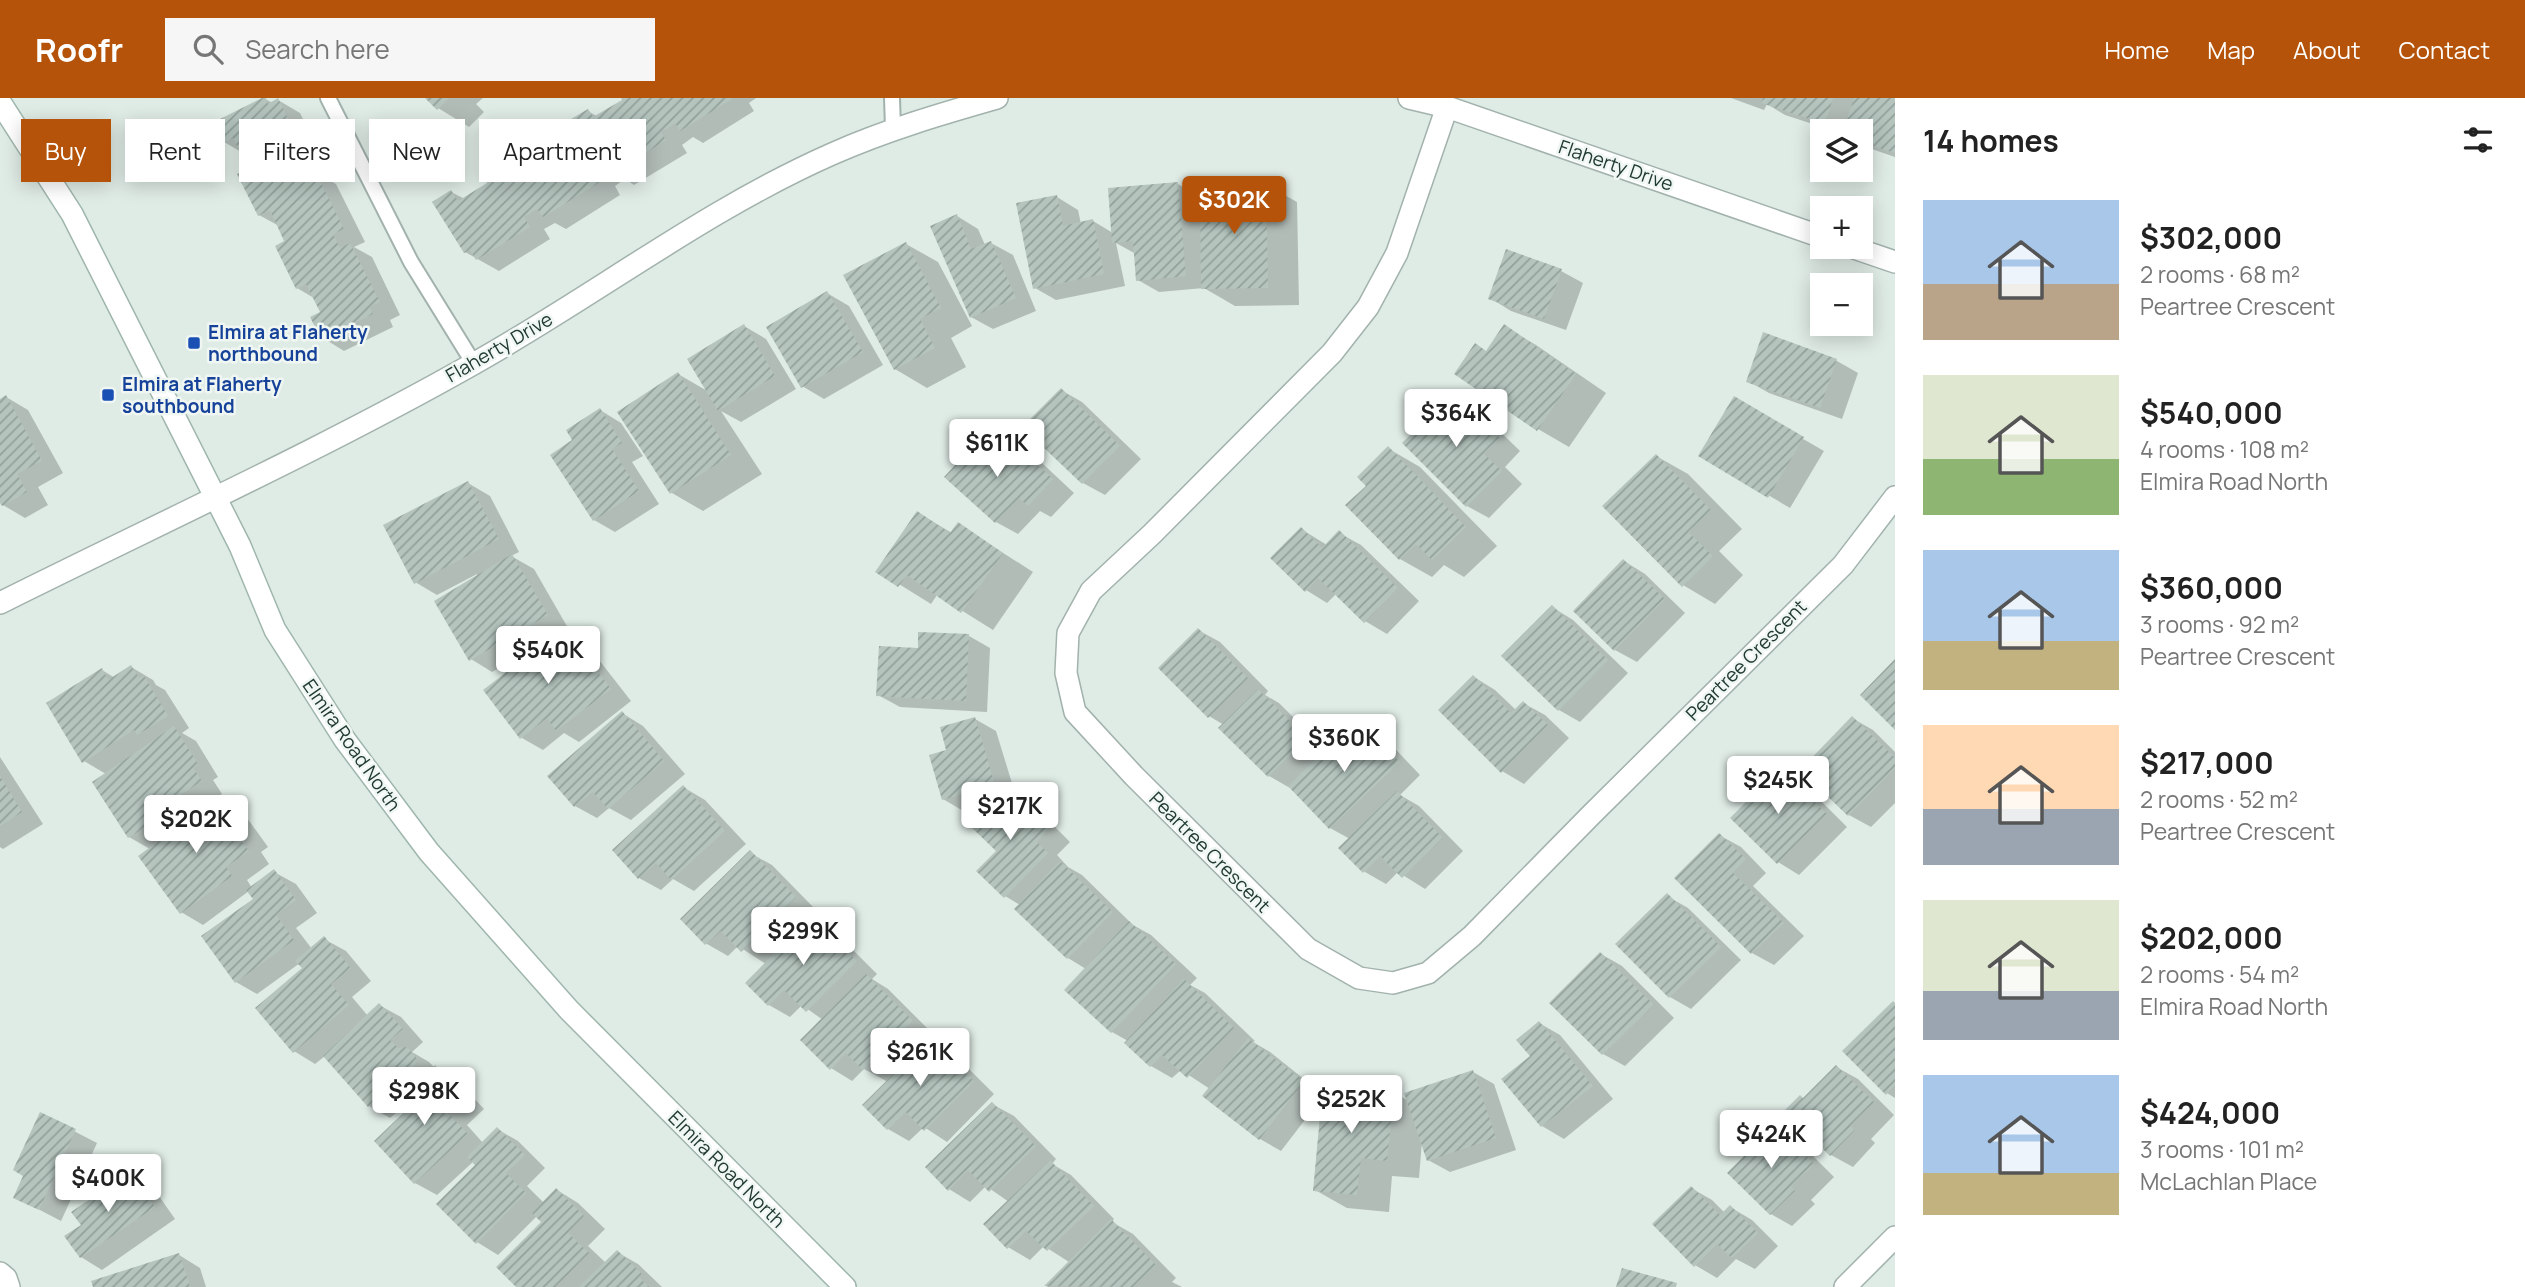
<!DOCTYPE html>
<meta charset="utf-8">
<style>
body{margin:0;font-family:Manrope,sans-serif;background:#f6f6f6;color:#222;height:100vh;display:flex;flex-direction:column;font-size:26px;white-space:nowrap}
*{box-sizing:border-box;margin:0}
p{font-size:23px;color:#767676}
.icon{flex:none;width:38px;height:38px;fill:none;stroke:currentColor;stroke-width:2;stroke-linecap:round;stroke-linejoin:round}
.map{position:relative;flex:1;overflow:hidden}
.side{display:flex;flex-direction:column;background:#fff;width:630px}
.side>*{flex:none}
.hud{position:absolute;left:21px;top:21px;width:665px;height:63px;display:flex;gap:14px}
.tools{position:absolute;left:1810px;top:21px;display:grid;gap:14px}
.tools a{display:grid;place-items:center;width:63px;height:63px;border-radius:0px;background:#fff;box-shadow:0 4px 18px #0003;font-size:35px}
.price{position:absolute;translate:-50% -60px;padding:0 16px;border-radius:7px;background:#fff;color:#222;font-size:23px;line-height:46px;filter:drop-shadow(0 2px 4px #0008)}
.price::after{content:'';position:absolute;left:50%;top:42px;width:21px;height:16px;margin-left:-10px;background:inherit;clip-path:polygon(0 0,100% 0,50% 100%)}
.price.on{background:#b45309;color:#fff}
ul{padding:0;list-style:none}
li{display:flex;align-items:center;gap:21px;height:175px;padding:0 28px}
li span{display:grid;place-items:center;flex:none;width:196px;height:140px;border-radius:0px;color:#555}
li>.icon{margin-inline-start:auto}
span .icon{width:84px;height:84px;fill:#fffc;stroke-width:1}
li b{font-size:30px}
h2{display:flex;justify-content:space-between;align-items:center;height:84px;padding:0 28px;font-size:30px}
.pill{padding:0 24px;border-radius:0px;background:#fff;box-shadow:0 4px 18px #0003;font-size:24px;line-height:63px}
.pill.on{background:#b45309;color:#fff}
header{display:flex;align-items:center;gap:42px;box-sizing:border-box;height:98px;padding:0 35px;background:#b45309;color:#fff}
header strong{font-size:33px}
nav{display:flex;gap:38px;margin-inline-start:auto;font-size:24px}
.search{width:490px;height:63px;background:#f6f6f6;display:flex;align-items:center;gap:18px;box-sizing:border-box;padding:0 24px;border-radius:0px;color:#767676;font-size:26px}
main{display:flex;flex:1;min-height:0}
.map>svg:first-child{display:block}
.shadow{fill:#0003}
.building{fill:url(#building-hatch)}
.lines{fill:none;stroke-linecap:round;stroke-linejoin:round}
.lane-casing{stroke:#a2b2ac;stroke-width:18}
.street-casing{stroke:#a2b2ac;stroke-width:24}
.secondary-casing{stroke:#9fb6ac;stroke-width:24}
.lane{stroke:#fff;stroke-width:14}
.street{stroke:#fff;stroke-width:21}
.secondary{stroke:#fff;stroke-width:21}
.transit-dot{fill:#1a4fb4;stroke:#f0f7f3;stroke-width:2.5}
.labels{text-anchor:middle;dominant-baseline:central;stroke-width:5;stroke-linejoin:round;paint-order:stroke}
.street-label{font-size:19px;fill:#213a32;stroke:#f0f7f3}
.transit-label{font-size:19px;font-weight:bold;fill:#164399;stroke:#f0f7f3;text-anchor:start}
</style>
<header>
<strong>Roofr</strong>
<div class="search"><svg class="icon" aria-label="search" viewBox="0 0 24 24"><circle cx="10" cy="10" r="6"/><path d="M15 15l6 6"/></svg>Search here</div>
<nav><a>Home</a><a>Map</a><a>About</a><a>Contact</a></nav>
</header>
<main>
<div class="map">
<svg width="1895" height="1189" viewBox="0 0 1895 1189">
<defs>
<pattern id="building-hatch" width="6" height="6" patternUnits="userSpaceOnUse" patternTransform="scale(1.75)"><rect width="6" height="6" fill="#b5c5be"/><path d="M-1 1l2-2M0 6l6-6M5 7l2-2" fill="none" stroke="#93a19b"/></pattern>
</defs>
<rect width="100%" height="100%" fill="#dfebe5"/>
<!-- shadow -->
<g class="shadow">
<polygon points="427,0 483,0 476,6 484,14 469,29 438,10"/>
<polygon points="623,0 756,0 749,5 754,13 703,45 693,39 682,47 687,55 634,87 625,81 615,88 620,97 566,131 555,125 544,131 550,141 499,173 465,154 451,94 465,101 489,86 519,54 531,60 557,44 588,13 598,19 625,2"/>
<polygon points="1731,0 1895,0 1895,59 1860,47 1860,33 1834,33 1785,17 1767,6 1764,12"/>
<polygon points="265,1 273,5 278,2 300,15 328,72 319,76 336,86 365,144 354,149 372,159 400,217 390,222 393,229 344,253 323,240 322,215 314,200 297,190 287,144 279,128 259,117 251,71 243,55 224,44"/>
<polygon points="1178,86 1202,100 1265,86 1297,104 1299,207 1235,208 1204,190 1159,194 1138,182 1136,156 1116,145 1125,188 1056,202 1035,190 1057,99 1078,112 1081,126 1093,123 1113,135"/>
<polygon points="957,118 978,131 985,147 991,145 1013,157 1036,213 993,231 971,219"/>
<polygon points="906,146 938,164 972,228 951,240 966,269 927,290 895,271"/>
<polygon points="1507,153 1561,173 1583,185 1566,232 1511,213 1490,200"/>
<polygon points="827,195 849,208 883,267 824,301 802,288"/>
<polygon points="744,228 766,241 796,291 741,324 721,313 762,376 703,413 672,395 619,314 678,276 709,294"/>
<polygon points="1505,229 1536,247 1606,295 1569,349 1538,331 1487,254"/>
<polygon points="1764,236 1837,263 1858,275 1842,321 1769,295 1748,283"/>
<polygon points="1061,292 1082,304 1141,361 1105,397 1083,385 1025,329"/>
<polygon points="1453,296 1475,309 1520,353 1505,369 1522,386 1489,420 1467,408"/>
<polygon points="6,299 28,312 63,375 38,389 48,407 25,420 3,407 0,401 0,303"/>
<polygon points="1734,301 1824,353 1790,410 1700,357"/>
<polygon points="600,312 621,325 643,358 632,364 659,406 615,434 594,422 575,343"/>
<polygon points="982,340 1004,352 1013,361 1021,353 1042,365 1074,395 1051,419 1040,413 1018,436 996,424 946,379"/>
<polygon points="1389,351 1420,369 1497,448 1464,479 1444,467 1432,479 1400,461 1368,388"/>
<polygon points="1656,358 1688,376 1742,431 1719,453 1743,477 1715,506 1683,487"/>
<polygon points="468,385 490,398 519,454 511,458 534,471 568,530 564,532 585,544 631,603 579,644 564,635 543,652 522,640 485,592 547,545 546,543 492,574 471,561 477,476 437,497 415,484"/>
<polygon points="918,415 952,435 958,426 1033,474 993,532 937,497 931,506 878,473"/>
<polygon points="1301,431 1327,447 1339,435 1361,447 1419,503 1387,536 1365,523 1337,495 1327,505 1306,492"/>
<polygon points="1624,463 1645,476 1685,515 1637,564 1615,552 1575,513"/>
<polygon points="1552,509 1573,522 1628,575 1580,624 1559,612"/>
<polygon points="1198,532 1220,544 1268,593 1265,597 1279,605 1327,653 1359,623 1380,635 1420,677 1400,697 1419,708 1463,753 1425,791 1398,774 1386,786 1365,774 1341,750 1350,741 1330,730 1290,690 1269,678 1224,627 1209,618"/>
<polygon points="969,538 990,550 987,614 900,609 878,597 919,552"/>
<polygon points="131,569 153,582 156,587 165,592 189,630 182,635 196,643 218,679 213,682 222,696 198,711 200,715 221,701 242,713 268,749 261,754 269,766 247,782 252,790 274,774 296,786 317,815 296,830 312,851 324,841 346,853 371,883 352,899 368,918 379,907 401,919 423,944 412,954 429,964 435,970 457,982 484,1011 467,1027 483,1045 497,1031 518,1043 545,1070 527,1088 544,1105 557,1092 578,1105 605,1131 588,1148 606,1165 617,1154 638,1166 662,1189 519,1189 544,1124 537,1118 498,1157 477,1144 477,1067 474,1063 437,1097 415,1085 376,1043 419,1003 415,999 390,1020 369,1008 325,958 315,966 294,953 304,870 300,865 257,896 236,884 255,802 249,793 203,827 181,814 150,751 129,739 106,676 84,663 102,572 115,580"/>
<polygon points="1474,579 1495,592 1516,612 1523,605 1545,617 1569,640 1524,686 1502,673"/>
<polygon points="622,615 643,628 685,676 631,722 609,710 597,720 575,708 549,678"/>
<polygon points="1852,620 1873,632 1895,654 1895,705 1871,729 1849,717 1802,671"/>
<polygon points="975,621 996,633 1015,695 1030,704 1070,744 1057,757 1068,769 1082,777 1133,827 1151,837 1197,880 1190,887 1205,895 1255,943 1253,944 1270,954 1324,997 1393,994 1409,1003 1473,974 1494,986 1516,1052 1450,1074 1428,1062 1422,1043 1419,1080 1392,1078 1389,1114 1347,1110 1315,1092 1324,997 1281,1053 1260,1041 1210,991 1181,972 1172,980 1151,968 1128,943 1112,934 1086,871 1068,860 1020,807 1005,798 998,753 996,705 965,714 943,701 948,653"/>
<polygon points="0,659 43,726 3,751 0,749"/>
<polygon points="1781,672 1802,684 1847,729 1799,777 1778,764"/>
<polygon points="683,689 705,702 746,746 694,793 673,781 661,792 639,780"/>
<polygon points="1719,737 1741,749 1766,775 1753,788 1804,838 1774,867 1752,855 1677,780"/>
<polygon points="750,755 772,767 816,812 810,819 833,832 877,876 872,881 888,891 933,936 928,941 952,954 994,996 947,1044 924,1029 909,1043 888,1031 888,984 864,971 852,983 831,970 823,922 802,907 790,919 769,907 766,866 738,848 728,858 707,846 682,821"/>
<polygon points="1667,798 1688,810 1741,862 1691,911 1670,899"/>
<polygon points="1601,856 1622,868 1674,920 1625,968 1603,956 1551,905"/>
<polygon points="1895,906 1895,1000 1887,995"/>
<polygon points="1539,925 1560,937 1613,1001 1564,1041 1542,1028 1503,982 1532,958"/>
<polygon points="1836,969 1858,981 1894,1017 1871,1041 1875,1045 1853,1069 1831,1057 1804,1001"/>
<polygon points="992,1006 1014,1018 1056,1061 1052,1066 1071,1077 1114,1121 1112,1124 1133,1136 1176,1180 1172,1184 1182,1189 1048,1189 1046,1188 1069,1164 1044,1148 1030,1162 1008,1149 1009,1104 986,1088 970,1104 949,1091"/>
<polygon points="41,1016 97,1045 61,1123 15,1099 25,1078"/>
<polygon points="1776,1029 1797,1042 1834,1079 1811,1102 1815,1106 1792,1128 1771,1116"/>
<polygon points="130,1076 152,1088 175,1121 102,1172 81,1159 83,1127"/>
<polygon points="1691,1090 1712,1102 1725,1115 1730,1109 1752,1122 1778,1148 1755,1171 1736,1161 1717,1180 1695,1167"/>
<polygon points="179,1157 200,1170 206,1189 95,1189"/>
</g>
<!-- building -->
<g class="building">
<polygon points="262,0 266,0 268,6 278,0 307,60 298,64 300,71 304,76 314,71 344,131 333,136 340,150 350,145 380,204 369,209 373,216 321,241 310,219 320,214 306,186 296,191 275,148 284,143 270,112 258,118 237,76 248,70 233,40 223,45 212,25"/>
<polygon points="425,0 449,0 437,12"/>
<polygon points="621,0 734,0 680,33 675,25 668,30 661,34 666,42 612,76 606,68 595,75 600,84 543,119 537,111 524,119 530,129 476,162 470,152 464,155 432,104 451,92 458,103 487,85 481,76 519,52 525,62 554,43 549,34 588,11 593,19 622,2"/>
<polygon points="1763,0 1833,0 1825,26 1761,5"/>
<polygon points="1854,0 1895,0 1895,55 1860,44 1860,33 1843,33"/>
<polygon points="1178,84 1186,178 1136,183 1133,143 1112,145 1108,90"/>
<polygon points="1266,84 1268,190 1201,191 1200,85"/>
<polygon points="1057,97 1063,128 1093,121 1104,176 1033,191 1016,105"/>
<polygon points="957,116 971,151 991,143 1016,200 970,220 930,128"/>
<polygon points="906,144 941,210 920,221 935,250 894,272 843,177"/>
<polygon points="1506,151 1562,171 1544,221 1488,201"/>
<polygon points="827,193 863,254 801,290 766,229"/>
<polygon points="744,226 775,278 718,313 687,261"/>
<polygon points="1504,226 1576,276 1537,333 1454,276 1475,245 1486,253"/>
<polygon points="1763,234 1837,261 1820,310 1746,284"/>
<polygon points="678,274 731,357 670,396 617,314"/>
<polygon points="1061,290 1120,348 1082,386 1022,329"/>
<polygon points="1453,294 1500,340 1484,356 1502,373 1466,409 1402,345"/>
<polygon points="6,297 42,363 17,376 27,394 2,408 0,405 0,301"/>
<polygon points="1734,298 1804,339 1768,400 1698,358"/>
<polygon points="600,310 622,345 612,351 639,393 593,423 550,357 572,342 566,332"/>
<polygon points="982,338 1010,363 1020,351 1053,381 1028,408 1019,400 995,425 944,379"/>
<polygon points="1388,348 1466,429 1432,462 1416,446 1399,462 1345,407 1366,388 1357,379"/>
<polygon points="1656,356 1711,412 1688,434 1713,458 1682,489 1602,408"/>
<polygon points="468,383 499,441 414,486 383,427"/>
<polygon points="917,413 950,435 958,424 1003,455 961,515 907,477 898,489 875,474"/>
<polygon points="1301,429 1322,450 1339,432 1398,490 1364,525 1318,480 1305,494 1270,460"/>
<polygon points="512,456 548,517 469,563 434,503"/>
<polygon points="1623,461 1665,501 1614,553 1573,513"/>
<polygon points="1552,507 1608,562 1558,613 1501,558"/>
<polygon points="564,530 611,591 556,633 547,620 520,641 483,592"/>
<polygon points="1198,530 1248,580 1208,620 1158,570"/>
<polygon points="918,534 969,536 966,603 876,598 879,548 918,550"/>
<polygon points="1895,561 1895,632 1860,597"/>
<polygon points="131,567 139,580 144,578 168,618 137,637 134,632 82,665 46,605 102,570 108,582"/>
<polygon points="1473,577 1511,615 1523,603 1548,627 1501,675 1438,612"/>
<polygon points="1258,591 1307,640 1268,679 1218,630"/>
<polygon points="622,613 664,663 608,711 593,694 574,709 547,678"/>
<polygon points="1852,618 1895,660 1895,670 1848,718 1800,672"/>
<polygon points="975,619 995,687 942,702 929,657 946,652 940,629"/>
<polygon points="1358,621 1400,664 1329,731 1288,688"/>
<polygon points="174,628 198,666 193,670 202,683 177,699 182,706 128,740 92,684"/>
<polygon points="1780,670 1827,716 1777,766 1730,720"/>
<polygon points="0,678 22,714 0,728"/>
<polygon points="683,687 725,733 671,782 656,765 638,781 612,752"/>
<polygon points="1009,690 1049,730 1037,744 1048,755 1004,800 976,773 996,753 970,728"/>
<polygon points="1397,693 1443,740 1402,780 1380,758 1363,775 1338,750"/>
<polygon points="220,699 247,736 240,741 249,753 226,769 232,778 180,816 138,758"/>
<polygon points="1719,735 1746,761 1733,775 1784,825 1751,856 1674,780"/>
<polygon points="750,752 796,799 741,854 721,833 705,847 680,821"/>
<polygon points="1060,763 1113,814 1067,861 1014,811"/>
<polygon points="274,771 296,802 276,817 294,842 235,885 201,838 253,801 246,792"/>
<polygon points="1667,795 1721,849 1669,900 1615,846"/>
<polygon points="811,818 857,863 806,914 784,892 768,908 745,885"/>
<polygon points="1129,823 1176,866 1111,935 1064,892"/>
<polygon points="324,838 351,870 331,886 349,907 293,955 255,910 302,870 295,863"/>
<polygon points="1600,854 1654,907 1602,957 1549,905"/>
<polygon points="866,876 913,923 863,972 846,955 830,972 800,942"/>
<polygon points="1184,881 1234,930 1187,980 1162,957 1150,969 1124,945"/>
<polygon points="1893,903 1895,905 1895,987 1886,997 1842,953"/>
<polygon points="379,905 403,931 390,942 398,950 407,949 416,959 415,967 368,1009 323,958"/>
<polygon points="1539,923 1593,988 1541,1029 1501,981 1530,958 1516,942"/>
<polygon points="930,940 974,983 924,1033 906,1014 887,1032 862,1007"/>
<polygon points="1248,940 1304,983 1259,1042 1202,998"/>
<polygon points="435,967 464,998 447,1014 468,1036 414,1086 374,1043 416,1003 408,993"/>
<polygon points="1836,967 1874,1004 1850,1028 1855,1032 1830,1058 1784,1013 1800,997 1803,1000"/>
<polygon points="1473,972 1496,1040 1427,1063 1404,995"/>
<polygon points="1323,986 1394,992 1387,1063 1361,1060 1357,1097 1313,1093"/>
<polygon points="992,1004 1036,1048 989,1094 968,1072 948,1093 925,1069"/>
<polygon points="40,1014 76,1031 39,1112 13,1100 23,1078 13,1072"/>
<polygon points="1775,1027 1814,1066 1791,1089 1795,1093 1770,1117 1727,1075"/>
<polygon points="497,1029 525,1057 506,1075 526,1095 476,1146 436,1106 475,1067 467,1059"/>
<polygon points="1050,1062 1094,1108 1047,1153 1026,1133 1007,1151 983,1126"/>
<polygon points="130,1074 155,1109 80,1160 64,1138 81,1127 71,1114"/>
<polygon points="1691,1088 1720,1117 1730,1107 1758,1135 1732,1160 1717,1146 1694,1169 1652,1126"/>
<polygon points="556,1090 584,1118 568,1135 589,1155 556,1189 516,1189 496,1169 541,1124 532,1115"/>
<polygon points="1111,1121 1156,1167 1133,1189 1044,1188"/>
<polygon points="617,1152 642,1176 639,1179 649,1189 579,1189"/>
<polygon points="179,1155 190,1189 93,1189 91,1183"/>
<polygon points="1622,1170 1677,1185 1676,1189 1616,1189"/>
</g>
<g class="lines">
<!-- lane casing -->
<g class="lane-casing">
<g id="lane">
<polyline points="328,0 411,164 474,266"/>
<polyline points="892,0 893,30"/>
</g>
</g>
<!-- street casing -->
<g class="street-casing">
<g id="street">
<polyline points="1409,0 1447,9 1822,139"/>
<polyline points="1447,9 1397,155 1368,209 1332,255 1152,436 1091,493 1068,535 1066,575 1075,614 1134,678 1308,851 1359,880 1393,885 1428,875 1472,838 1591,717 1843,467 1895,399"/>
<polyline points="1851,149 1895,164"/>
<path d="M0 505C158 426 319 353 473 266 593 199 705 112 832 56 886 32 941 16 997 0"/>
<polyline points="0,1175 6,1180 9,1189"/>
<polyline points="1845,1189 1895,1139"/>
</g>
</g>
<!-- secondary casing -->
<g class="secondary-casing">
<polyline id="secondary" points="0,4 72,116 240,448 275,532 345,642 429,754 569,912 845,1189"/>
</g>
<!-- lane -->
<use href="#lane" class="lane"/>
<!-- street -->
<use href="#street" class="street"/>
<!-- secondary -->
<use href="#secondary" class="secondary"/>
</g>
<!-- markers -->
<g class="transit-dot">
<rect x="187" y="238" width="14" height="14" rx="3.5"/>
<rect x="101" y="290" width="14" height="14" rx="3.5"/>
</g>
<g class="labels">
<!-- street labels -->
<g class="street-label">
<text transform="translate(1616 67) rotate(19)">Flaherty Drive</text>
<text transform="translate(499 249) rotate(-30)">Flaherty Drive</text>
<text transform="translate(1746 562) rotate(-45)">Peartree Crescent</text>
<text transform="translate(352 647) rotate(55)">Elmira Road North</text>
<text transform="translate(1210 754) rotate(45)">Peartree Crescent</text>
<text transform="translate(727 1071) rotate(45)">Elmira Road North</text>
</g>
<!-- transit labels -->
<g class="transit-label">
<text x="208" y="234">Elmira at Flaherty<tspan x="208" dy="22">northbound</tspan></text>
<text x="122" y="286">Elmira at Flaherty<tspan x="122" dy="22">southbound</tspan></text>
</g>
</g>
</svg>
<div class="tools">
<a><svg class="icon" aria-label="layers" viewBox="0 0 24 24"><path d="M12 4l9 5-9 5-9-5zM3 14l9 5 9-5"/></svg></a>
<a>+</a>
<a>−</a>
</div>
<b class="price on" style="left:1234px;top:138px">$302K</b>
<b class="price" style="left:1456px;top:351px">$364K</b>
<b class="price" style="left:997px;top:381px">$611K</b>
<b class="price" style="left:548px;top:588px">$540K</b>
<b class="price" style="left:1344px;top:676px">$360K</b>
<b class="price" style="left:1778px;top:718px">$245K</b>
<b class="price" style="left:1010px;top:744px">$217K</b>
<b class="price" style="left:196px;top:757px">$202K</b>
<b class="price" style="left:803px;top:869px">$299K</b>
<b class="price" style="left:920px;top:990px">$261K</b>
<b class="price" style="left:424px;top:1029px">$298K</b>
<b class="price" style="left:1351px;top:1037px">$252K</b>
<b class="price" style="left:1771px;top:1072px">$424K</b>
<b class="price" style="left:108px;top:1116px">$400K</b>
<div class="hud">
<a class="pill on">Buy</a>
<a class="pill">Rent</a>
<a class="pill">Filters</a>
<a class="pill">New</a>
<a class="pill">Apartment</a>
</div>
</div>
<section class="side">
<h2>14 homes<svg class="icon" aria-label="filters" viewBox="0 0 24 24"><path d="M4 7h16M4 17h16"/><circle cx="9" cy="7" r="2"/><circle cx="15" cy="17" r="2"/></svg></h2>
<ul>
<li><span style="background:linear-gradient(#a9c7e8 60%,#b9a48a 0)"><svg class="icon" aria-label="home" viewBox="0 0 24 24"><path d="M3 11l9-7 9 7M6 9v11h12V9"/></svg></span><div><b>$302,000</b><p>2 rooms · 68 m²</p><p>Peartree Crescent</p></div></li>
<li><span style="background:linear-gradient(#dfe7d0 60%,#8fb573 0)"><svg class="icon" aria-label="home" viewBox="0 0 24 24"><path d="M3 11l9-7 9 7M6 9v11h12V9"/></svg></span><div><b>$540,000</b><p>4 rooms · 108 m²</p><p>Elmira Road North</p></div></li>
<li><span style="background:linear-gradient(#a9c7e8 65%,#c2b280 0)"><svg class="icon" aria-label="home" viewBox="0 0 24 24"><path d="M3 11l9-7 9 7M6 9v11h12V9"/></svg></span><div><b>$360,000</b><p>3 rooms · 92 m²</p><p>Peartree Crescent</p></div></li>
<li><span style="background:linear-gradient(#ffd9b3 60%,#9aa5b1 0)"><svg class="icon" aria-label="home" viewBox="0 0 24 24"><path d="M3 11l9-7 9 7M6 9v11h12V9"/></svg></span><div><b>$217,000</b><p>2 rooms · 52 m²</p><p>Peartree Crescent</p></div></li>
<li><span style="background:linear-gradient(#dfe7d0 65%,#9aa5b1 0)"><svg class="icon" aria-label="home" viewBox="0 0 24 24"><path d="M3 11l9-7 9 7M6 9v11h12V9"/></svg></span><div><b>$202,000</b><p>2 rooms · 54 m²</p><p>Elmira Road North</p></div></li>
<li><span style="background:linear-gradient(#a9c7e8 70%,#c2b280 0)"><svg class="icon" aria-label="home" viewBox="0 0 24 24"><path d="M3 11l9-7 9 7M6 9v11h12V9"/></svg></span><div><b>$424,000</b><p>3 rooms · 101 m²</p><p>McLachlan Place</p></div></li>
</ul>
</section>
</main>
